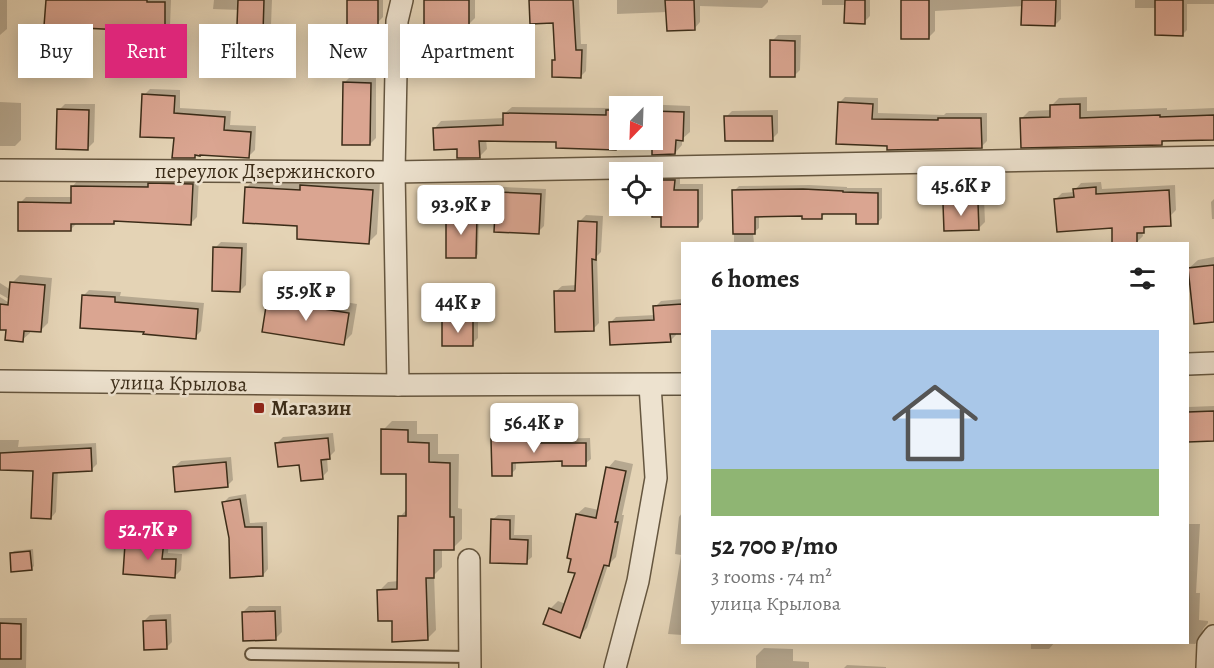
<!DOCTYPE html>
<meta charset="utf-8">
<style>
body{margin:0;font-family:Alegreya,serif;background:#f6f6f6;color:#222;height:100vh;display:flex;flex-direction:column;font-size:22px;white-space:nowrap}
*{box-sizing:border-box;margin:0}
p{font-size:20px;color:#767676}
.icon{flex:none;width:33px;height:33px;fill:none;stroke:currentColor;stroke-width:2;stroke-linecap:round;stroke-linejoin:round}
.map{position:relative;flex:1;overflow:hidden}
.details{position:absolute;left:681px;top:242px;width:508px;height:402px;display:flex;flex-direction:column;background:#fff;border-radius:0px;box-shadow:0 3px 15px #0003}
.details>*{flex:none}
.banner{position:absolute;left:18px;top:24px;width:570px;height:54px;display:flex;gap:12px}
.needle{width:39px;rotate:203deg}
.buttons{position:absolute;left:609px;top:96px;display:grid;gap:12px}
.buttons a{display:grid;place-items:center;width:54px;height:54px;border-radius:0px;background:#fff;box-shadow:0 3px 15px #0003;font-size:30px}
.price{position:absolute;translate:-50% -51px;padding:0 14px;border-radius:6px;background:#fff;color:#222;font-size:20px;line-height:39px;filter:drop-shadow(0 2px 3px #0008)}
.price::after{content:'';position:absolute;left:50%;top:36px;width:18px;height:14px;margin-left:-9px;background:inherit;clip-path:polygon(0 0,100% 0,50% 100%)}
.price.active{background:#db2777;color:#fff}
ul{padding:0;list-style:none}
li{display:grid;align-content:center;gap:12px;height:318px;padding:0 30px}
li+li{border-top:2px solid #e0e0e0}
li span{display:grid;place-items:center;height:186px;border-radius:0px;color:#555}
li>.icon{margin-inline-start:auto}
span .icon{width:108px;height:108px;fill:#fffc;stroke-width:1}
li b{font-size:26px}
h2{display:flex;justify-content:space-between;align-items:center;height:72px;padding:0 30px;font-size:26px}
.chip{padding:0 21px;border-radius:0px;background:#fff;box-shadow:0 3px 15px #0003;font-size:21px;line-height:54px}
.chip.active{background:#db2777;color:#fff}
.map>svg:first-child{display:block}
.shadow{fill:#0003}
.building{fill:#daa591;stroke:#3b2c18;stroke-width:1.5}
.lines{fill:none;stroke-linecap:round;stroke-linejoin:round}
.lane-casing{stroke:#65563f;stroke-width:14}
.street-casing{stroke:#65563f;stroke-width:24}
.lane{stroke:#ede2cf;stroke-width:10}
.street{stroke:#ede2cf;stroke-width:21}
.poi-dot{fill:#8f2418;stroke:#ede2cf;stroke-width:2}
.labels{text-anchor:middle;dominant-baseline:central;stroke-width:5;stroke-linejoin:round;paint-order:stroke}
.street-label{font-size:21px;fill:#3b2c18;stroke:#ede2cf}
.poi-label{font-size:21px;font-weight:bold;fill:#3b2c18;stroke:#ede2cf;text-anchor:start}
</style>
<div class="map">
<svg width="1214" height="668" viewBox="0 0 1214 668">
<rect width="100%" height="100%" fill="#e4d3b5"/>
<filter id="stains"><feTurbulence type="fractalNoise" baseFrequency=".00333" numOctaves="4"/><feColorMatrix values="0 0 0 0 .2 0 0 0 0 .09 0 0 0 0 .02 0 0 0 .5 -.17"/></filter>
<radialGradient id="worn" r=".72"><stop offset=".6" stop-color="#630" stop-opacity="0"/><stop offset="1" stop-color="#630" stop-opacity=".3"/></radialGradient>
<!-- shadow -->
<g class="shadow">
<polygon points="0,0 7,0 7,29 0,35"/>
<polygon points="47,0 171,0 170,26 164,32 123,29"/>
<polygon points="214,0 272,0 271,25 284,25 284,41 274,50 240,10 213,9"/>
<polygon points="349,0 383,0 383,17 377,23"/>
<polygon points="427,0 475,0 475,18 469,24"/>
<polygon points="530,0 579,0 581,44 587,44 586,71 580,77 554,61 557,58 555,22"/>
<polygon points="617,0 768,0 768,2 762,8 700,6 700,22 694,29 667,12 617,14"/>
<polygon points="822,0 870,0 870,16 864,22 846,5 822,5"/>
<polygon points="902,0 1061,0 1061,19 1055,25 1023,6 935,11 935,31 929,37"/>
<polygon points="1135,0 1214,0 1214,4 1187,4 1187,30 1183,34 1157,8 1135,8"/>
<polygon points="778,35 801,35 800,70 794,76 772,41"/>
<polygon points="350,77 376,77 376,138 370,144 344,83"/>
<polygon points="150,89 180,90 180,108 231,111 230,125 256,126 255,150 249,156 197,154 194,157 144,95"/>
<polygon points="845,97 878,98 878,113 944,115 946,113 987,113 987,141 981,147 888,145 839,103"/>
<polygon points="1087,97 1087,111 1167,108 1167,110 1214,108 1214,139 1165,140 1161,144 1021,119 1029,111 1052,110 1052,105 1059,98"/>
<polygon points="0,102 21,103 21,140 15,146 0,146"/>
<polygon points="615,103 690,106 690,132 682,139 682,145 675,153 652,135 652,106 620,106 620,140 623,140 623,141 615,148 557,141 486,139 487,149 480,156 459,148 434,129 441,121 504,118 504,114 512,107 610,108"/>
<polygon points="65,104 95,104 94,142 88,148 59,110"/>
<polygon points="778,110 778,133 772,139 726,117 732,111"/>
<polygon points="680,174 680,184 703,184 703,219 697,226 663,215 648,215 649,206 652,206 653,181 659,175"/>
<polygon points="310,177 380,182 377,234 369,242 247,187 255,179 305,182"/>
<polygon points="156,178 199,178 197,217 191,223 116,219 113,222 76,224 70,230 20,203 26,197 72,197 72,187 78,180 152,181"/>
<polygon points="1101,182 1102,189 1175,185 1176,210 1170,216 1149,226 1142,231 1143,236 1137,242 1113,226 1056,199 1062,193 1075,192 1075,190 1081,183"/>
<polygon points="809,185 847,187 847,188 882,188 882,218 877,223 858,212 826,212 822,217 804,215 759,215 759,228 753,233 754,243 734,243 734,191 739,186"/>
<polygon points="503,187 546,189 544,226 538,232 497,193"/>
<polygon points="951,198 984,198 985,222 978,229 945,204"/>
<polygon points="1214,199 1214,219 1212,219 1211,202"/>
<polygon points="450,213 479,213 478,254 476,257 447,216"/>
<polygon points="586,215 603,216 601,252 597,256 599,323 593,329 555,292 562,286 577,285 580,221"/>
<polygon points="221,242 247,243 246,285 240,291 215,248"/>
<polygon points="1214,257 1214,320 1188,269 1198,260"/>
<polygon points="20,275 52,278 48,323 40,331 30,330 30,333 22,340 8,329 0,328 0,297 14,306 16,303 0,294 0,283 11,290 12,283"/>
<polygon points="89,290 121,292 120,296 204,303 201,331 195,337 145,331 83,296"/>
<polygon points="277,291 357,304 352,334 343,343 268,300"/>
<polygon points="682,299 682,332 676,332 676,335 670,341 610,323 616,317 655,315 655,307 661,301"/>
<polygon points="478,315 478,338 472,344 444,322 450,316"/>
<polygon points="1214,406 1214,440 1188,440 1188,407"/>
<polygon points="392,421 417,421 417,434 438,434 438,454 459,454 458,508 462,509 462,539 453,548 442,548 442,567 434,575 436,630 427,639 393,619 379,591 388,582 399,581 400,517 407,509 408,472 383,430"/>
<polygon points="333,433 335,451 329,457 327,458 328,471 322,477 300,464 277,443 283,437"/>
<polygon points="544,434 545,439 590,438 591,459 585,464 563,460 516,461 516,469 511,474 493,440 498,435"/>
<polygon points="0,440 19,440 18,447 96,443 97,464 91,470 58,471 56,512 51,518 34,470 0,468"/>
<polygon points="231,457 233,480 227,486 174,467 181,461"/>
<polygon points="615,460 633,464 622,515 624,515 616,557 608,565 587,628 579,636 550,609 558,601 566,604 577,572 577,514 585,507 599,510 608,468"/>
<polygon points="246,494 250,523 267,522 268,569 263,575 230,538 224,502 229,497"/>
<polygon points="682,513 682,635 668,634 681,555 675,554 679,517"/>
<polygon points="498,515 515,515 514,535 532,535 532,557 526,562 492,520"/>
<polygon points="1188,524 1200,524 1196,593 1200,593 1199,620 1208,621 1208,623 1203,629 1201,638 1195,644 1173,643 1173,642 1188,642"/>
<polygon points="169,535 168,553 182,554 181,570 175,576 126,545 132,538"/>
<polygon points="33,549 34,566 31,569 11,554 14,551"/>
<polygon points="249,606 281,606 282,632 276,638 243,612"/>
<polygon points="171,614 172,642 166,648 144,621 150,615"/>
<polygon points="0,618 27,618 26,668 0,668"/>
<polygon points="991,642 1055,642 1049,649 1031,649 1031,644"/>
<polygon points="764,648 793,649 793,661 809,662 809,668 756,668 756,656"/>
<polygon points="847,665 886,667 886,668 844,668"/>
</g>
<!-- building -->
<g class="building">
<polygon points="46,0 147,0 147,2 165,2 165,33 121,32 122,30 44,26"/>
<polygon points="238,0 264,0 263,33 276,34 275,52 236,50"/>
<rect x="347" y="0" width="31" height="25"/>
<polygon points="424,0 469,0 469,25 424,26"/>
<polygon points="529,0 573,0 576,50 582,50 581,78 552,77 552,60 555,60 553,23 530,24"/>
<polygon points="665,0 694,0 695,30 667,31"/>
<polygon points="845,0 865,0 865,24 844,23"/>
<rect x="901" y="0" width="28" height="39"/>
<polygon points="1022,0 1056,0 1055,26 1021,25"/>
<polygon points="1155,0 1183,0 1183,36 1155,35"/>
<polygon points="770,40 795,41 795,77 770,77"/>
<polygon points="343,82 371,83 370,145 342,145"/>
<polygon points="142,94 175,96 174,113 225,117 224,130 251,132 249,158 200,155 200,156 195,155 195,158 172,158 174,138 140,137"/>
<polygon points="838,102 873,104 872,119 938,120 938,118 981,118 982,148 887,150 887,146 836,144"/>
<polygon points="1080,104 1080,118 1160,115 1160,117 1214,115 1214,140 1162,141 1162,145 1021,148 1020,118 1050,117 1050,105"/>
<polygon points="57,109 89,110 88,150 56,149"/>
<polygon points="606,110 620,110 620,136 616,136 616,150 556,148 556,142 479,141 480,158 457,158 457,149 434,150 433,128 503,125 503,113 606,115"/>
<polygon points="652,111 684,112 683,141 676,140 675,154 652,155"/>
<polygon points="724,116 772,116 773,141 725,141"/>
<polygon points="652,180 675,180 674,190 698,190 698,227 661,227 661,217 652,217"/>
<polygon points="148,183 193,184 191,225 114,221 114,224 71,224 71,231 18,231 18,202 71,203 71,186 148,187"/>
<polygon points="300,185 373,190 369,244 297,239 297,226 243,223 245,187 300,190"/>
<polygon points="1096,187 1096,194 1169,190 1171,226 1144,227 1144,233 1137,233 1137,243 1112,243 1112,228 1057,232 1054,199 1074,197 1073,189"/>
<polygon points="803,189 843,191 843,192 878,193 878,224 856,224 856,214 822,214 822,219 802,219 802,216 755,217 755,234 733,234 732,190"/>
<polygon points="496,192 541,194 539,234 494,232"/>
<polygon points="978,203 979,230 944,231 943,204"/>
<polygon points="446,215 477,215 476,258 446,258"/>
<polygon points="578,221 597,222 596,260 592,259 594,331 555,332 554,291 575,291"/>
<polygon points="213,247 242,248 240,292 212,291"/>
<polygon points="1214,265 1214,322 1194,324 1188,268"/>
<polygon points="10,282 45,285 41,332 24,331 23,342 5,340 6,330 0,330 0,304 8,305"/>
<polygon points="82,295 115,297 115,302 198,309 196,339 143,334 144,332 80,328"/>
<polygon points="267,300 349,313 344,345 262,332"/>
<polygon points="682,304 682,334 670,334 671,342 610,345 609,322 654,320 653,306"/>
<rect x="442" y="321" width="31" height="25"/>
<polygon points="1214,411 1214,441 1188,442 1188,412"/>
<polygon points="381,429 408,430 408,442 429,443 429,462 450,463 450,517 454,517 454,550 434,550 434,578 426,578 428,640 392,642 392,621 378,621 377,590 397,589 398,516 406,516 406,474 381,474"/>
<polygon points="328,438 330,459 321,460 323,479 301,481 299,465 278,467 275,443"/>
<polygon points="540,438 540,443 586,443 586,466 562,466 562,461 512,463 512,476 492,476 491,439"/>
<polygon points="91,448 92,471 53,473 51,519 31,518 33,471 0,470 0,453"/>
<polygon points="226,462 228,487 175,492 173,467"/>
<polygon points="606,467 626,471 615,522 618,522 609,566 604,565 580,638 543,624 549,608 561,613 575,573 568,572 571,559 567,558 576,514 596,518"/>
<polygon points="240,499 245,527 262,527 263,576 230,578 229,538 222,502"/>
<polygon points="491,519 510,520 510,539 528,540 527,564 490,563"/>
<polygon points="164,541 162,559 176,559 175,578 123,574 125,544"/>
<polygon points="30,551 32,570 11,572 10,553"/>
<polygon points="275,611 276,640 243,641 242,612"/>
<polygon points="166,620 167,649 144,650 143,621"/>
<polygon points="0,623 21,624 21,659 0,659"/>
</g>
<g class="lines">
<!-- lane casing -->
<g class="lane-casing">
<polyline id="lane" points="251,654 469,657"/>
</g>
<!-- street casing -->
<g class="street-casing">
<g id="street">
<polyline points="0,170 394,172 1214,157"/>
<polyline points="1188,364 1214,363"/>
<polyline points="0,381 398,385 682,384"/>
<polyline points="398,385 394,172 397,21 402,0"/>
<polyline points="469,560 470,668"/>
<polyline points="615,668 638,581 656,478 650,385"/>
<polyline points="1207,668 1208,644 1214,636"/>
</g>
</g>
<!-- lane -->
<use href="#lane" class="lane"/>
<!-- street -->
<use href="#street" class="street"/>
</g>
<!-- markers -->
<rect class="poi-dot" x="253" y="402" width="12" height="12" rx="3"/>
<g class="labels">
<!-- street labels -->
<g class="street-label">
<text x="265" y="171">переулок Дзержинского</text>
<text transform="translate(179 383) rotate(1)">улица Крылова</text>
</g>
<!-- poi labels -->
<g class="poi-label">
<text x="271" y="408">Магазин</text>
</g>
</g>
<rect width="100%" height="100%" filter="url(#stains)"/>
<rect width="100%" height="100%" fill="url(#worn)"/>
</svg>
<div class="buttons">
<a><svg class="needle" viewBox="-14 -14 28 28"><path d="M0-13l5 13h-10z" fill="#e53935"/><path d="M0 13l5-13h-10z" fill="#767676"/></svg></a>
<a><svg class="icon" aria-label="locate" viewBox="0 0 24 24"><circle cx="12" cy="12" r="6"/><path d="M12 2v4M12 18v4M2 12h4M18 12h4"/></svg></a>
</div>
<b class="price" style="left:961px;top:217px">45.6K ₽</b>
<b class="price" style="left:461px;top:236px">93.9K ₽</b>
<b class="price" style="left:306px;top:322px">55.9K ₽</b>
<b class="price" style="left:458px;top:334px">44K ₽</b>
<b class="price" style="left:534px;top:454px">56.4K ₽</b>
<b class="price active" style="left:148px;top:561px">52.7K ₽</b>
<div class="banner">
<a class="chip">Buy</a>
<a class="chip active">Rent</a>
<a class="chip">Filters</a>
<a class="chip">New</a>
<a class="chip">Apartment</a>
</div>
<section class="details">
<h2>6 homes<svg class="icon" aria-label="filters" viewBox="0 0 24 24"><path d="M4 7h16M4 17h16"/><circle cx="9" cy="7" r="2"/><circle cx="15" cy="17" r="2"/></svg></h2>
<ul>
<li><span style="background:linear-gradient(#a9c7e8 75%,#8fb573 0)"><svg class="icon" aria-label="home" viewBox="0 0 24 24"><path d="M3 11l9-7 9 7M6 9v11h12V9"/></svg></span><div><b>52 700 ₽/mo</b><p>3 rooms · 74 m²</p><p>улица Крылова</p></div></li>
</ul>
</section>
</div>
